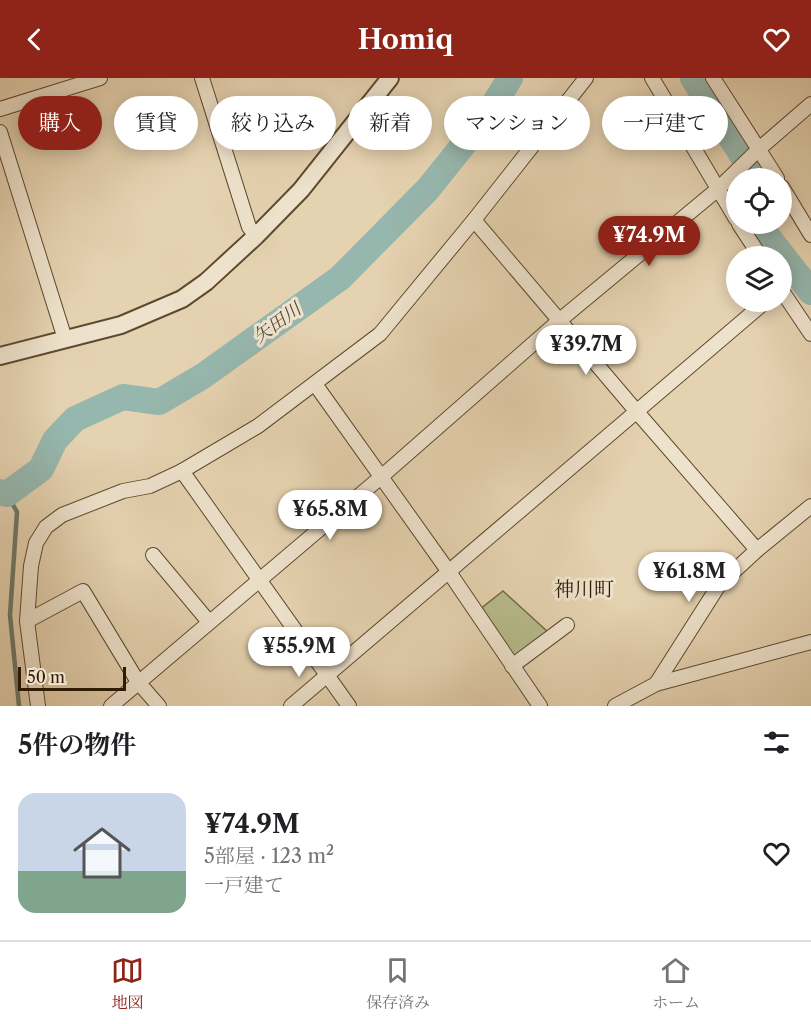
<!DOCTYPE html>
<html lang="ja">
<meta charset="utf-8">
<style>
body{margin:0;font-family:"Libre Caslon Text","Noto Serif JP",serif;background:#f6f6f6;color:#202124;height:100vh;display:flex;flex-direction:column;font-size:22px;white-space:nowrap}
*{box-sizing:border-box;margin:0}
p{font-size:20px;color:#757577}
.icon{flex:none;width:33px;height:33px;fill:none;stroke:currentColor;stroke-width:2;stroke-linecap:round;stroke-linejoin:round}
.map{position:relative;height:628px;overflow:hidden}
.side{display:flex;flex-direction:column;background:#fff;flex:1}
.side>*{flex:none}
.guide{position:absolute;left:18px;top:18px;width:776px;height:54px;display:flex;gap:12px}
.buttons{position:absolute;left:726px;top:90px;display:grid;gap:12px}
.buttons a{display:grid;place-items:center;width:66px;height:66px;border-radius:50%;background:#fff;box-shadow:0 3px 15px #0003;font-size:30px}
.scale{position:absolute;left:18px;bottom:15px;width:108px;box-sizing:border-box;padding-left:6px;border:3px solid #301c03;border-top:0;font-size:16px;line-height:21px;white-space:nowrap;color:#301c03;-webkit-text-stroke:4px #eee2cc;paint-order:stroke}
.price{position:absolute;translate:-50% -51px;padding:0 14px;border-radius:21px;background:#fff;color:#222;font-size:20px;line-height:39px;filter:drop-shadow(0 2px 3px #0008)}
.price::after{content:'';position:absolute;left:50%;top:36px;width:18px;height:14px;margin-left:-9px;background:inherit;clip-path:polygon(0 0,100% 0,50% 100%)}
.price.on{background:#8f2418;color:#fff}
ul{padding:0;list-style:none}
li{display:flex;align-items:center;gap:18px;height:150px;padding:0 18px}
li span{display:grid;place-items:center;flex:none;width:168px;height:120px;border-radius:18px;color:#555}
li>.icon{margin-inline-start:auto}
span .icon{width:72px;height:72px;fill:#fffc;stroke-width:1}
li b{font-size:26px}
h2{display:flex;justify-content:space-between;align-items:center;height:72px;padding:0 18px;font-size:26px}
.chip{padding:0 21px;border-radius:27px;background:#fff;box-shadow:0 3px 15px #0003;font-size:21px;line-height:54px}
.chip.on{background:#8f2418;color:#fff}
header{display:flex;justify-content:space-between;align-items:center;height:78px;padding:0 18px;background:#8f2418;color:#fff;font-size:27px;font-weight:700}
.tabs{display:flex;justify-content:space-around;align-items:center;height:84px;border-top:2px solid #e0e0e0;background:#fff;font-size:16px;color:#757577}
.tabs a{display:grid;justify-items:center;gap:3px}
.tabs .on{color:#8f2418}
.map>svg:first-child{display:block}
.green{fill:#b6bb8b;stroke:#736c47;stroke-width:1.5}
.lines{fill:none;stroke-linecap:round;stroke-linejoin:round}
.stream{stroke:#6d796a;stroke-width:4.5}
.river{stroke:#96b7ae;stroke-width:26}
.minor-casing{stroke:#5d4a2e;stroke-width:16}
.tertiary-casing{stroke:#5d4a2e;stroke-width:20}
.minor{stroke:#eee2cc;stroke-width:14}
.tertiary{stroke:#eee2cc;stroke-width:16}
.labels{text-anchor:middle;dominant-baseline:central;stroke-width:6;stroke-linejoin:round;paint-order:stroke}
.water-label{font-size:18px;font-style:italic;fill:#4f4a36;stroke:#eee2cc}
.quarter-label{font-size:20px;fill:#301c03;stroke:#eee2cc}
</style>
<header><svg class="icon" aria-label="back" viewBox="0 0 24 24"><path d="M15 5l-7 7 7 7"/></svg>Homiq<svg class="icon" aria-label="heart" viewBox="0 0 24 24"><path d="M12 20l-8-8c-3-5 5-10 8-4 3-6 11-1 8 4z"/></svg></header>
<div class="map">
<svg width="811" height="628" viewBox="0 0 811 628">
<rect width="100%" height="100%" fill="#e5d2b0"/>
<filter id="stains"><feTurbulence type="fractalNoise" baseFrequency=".00333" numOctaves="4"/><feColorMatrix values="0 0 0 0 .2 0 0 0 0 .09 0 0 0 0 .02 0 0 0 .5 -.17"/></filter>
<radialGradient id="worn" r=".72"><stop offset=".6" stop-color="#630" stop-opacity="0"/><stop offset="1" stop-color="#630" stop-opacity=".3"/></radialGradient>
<!-- green -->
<polygon class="green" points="503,513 549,555 515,582 479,532"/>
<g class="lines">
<!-- stream -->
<polyline class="stream" points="7,416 17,434 10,537 19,628"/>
<!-- river -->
<g class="river">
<polyline points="693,0 754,96 753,100"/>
<polyline points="758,146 811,214"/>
<polyline points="0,414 7,416 41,391 55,362 75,341 123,319 159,324 203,298 340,200 428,111 488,36 510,0"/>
</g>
<!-- minor casing -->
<g class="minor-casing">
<g id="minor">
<polyline points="202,0 249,149 256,158"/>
<polyline points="652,0 736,141"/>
<polyline points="713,0 777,100"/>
<polyline points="0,31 100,0"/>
<polyline points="0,54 65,261"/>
<polyline points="782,109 811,157"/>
<polyline points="474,142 637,334 757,472"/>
<polyline points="739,146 760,178"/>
<polyline points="782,213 811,256"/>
<polyline points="315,306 449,494 540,628"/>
<polyline points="182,393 349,628"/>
<polyline points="153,477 209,544"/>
<polyline points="27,543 83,513 138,604 159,628"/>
<polyline points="512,588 567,547"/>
<polyline points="656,606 719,507 757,472 811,428"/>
<polyline points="38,628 27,543 31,488 36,465 46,449 62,437 123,413 150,408 182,393 258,348 380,256 474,142 586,0"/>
<polyline points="111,628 381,399 560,242 718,111 759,71 811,26"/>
<polyline points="291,628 765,224"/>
<polyline points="615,628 656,606 811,564"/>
</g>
</g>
<!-- tertiary casing -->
<g class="tertiary-casing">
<polyline id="tertiary" points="0,278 121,247 182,221 206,204 256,158 301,112 390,0"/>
</g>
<!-- minor -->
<use href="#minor" class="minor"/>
<!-- tertiary -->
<use href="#tertiary" class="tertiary"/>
</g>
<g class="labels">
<!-- water labels -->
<g class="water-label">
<text transform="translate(277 245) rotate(-36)">矢田川</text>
</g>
<!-- quarter labels -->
<g class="quarter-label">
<text x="584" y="511">神川町</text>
</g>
</g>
<rect width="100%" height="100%" filter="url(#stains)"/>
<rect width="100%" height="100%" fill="url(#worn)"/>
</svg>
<div class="buttons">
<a><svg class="icon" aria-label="locate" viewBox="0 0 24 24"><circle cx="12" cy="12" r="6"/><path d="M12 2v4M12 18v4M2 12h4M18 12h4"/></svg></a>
<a><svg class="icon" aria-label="layers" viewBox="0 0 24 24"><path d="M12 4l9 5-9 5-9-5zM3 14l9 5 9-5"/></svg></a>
</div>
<div class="scale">50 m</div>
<b class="price on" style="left:649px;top:189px">¥74.9M</b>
<b class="price" style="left:586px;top:298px">¥39.7M</b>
<b class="price" style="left:330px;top:463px">¥65.8M</b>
<b class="price" style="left:689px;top:525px">¥61.8M</b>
<b class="price" style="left:299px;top:600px">¥55.9M</b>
<div class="guide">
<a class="chip on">購入</a>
<a class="chip">賃貸</a>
<a class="chip">絞り込み</a>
<a class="chip">新着</a>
<a class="chip">マンション</a>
<a class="chip">一戸建て</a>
</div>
</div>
<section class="side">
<h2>5件の物件<svg class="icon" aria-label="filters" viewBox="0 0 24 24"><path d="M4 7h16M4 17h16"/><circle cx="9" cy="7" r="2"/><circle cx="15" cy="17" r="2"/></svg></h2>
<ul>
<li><span style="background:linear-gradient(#c9d6e8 65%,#7fa58c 0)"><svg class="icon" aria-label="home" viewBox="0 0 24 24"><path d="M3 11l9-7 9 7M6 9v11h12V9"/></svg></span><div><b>¥74.9M</b><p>5部屋 · 123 m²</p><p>一戸建て</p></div><svg class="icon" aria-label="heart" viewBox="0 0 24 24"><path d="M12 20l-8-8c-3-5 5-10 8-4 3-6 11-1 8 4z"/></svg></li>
</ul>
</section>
<nav class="tabs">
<a class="on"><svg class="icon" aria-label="map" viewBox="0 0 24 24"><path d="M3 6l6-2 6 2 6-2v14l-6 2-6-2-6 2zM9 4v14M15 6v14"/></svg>地図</a>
<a><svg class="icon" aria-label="saved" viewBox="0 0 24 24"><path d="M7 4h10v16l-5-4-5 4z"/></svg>保存済み</a>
<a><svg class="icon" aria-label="home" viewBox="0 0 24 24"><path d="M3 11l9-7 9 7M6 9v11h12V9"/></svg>ホーム</a>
</nav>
